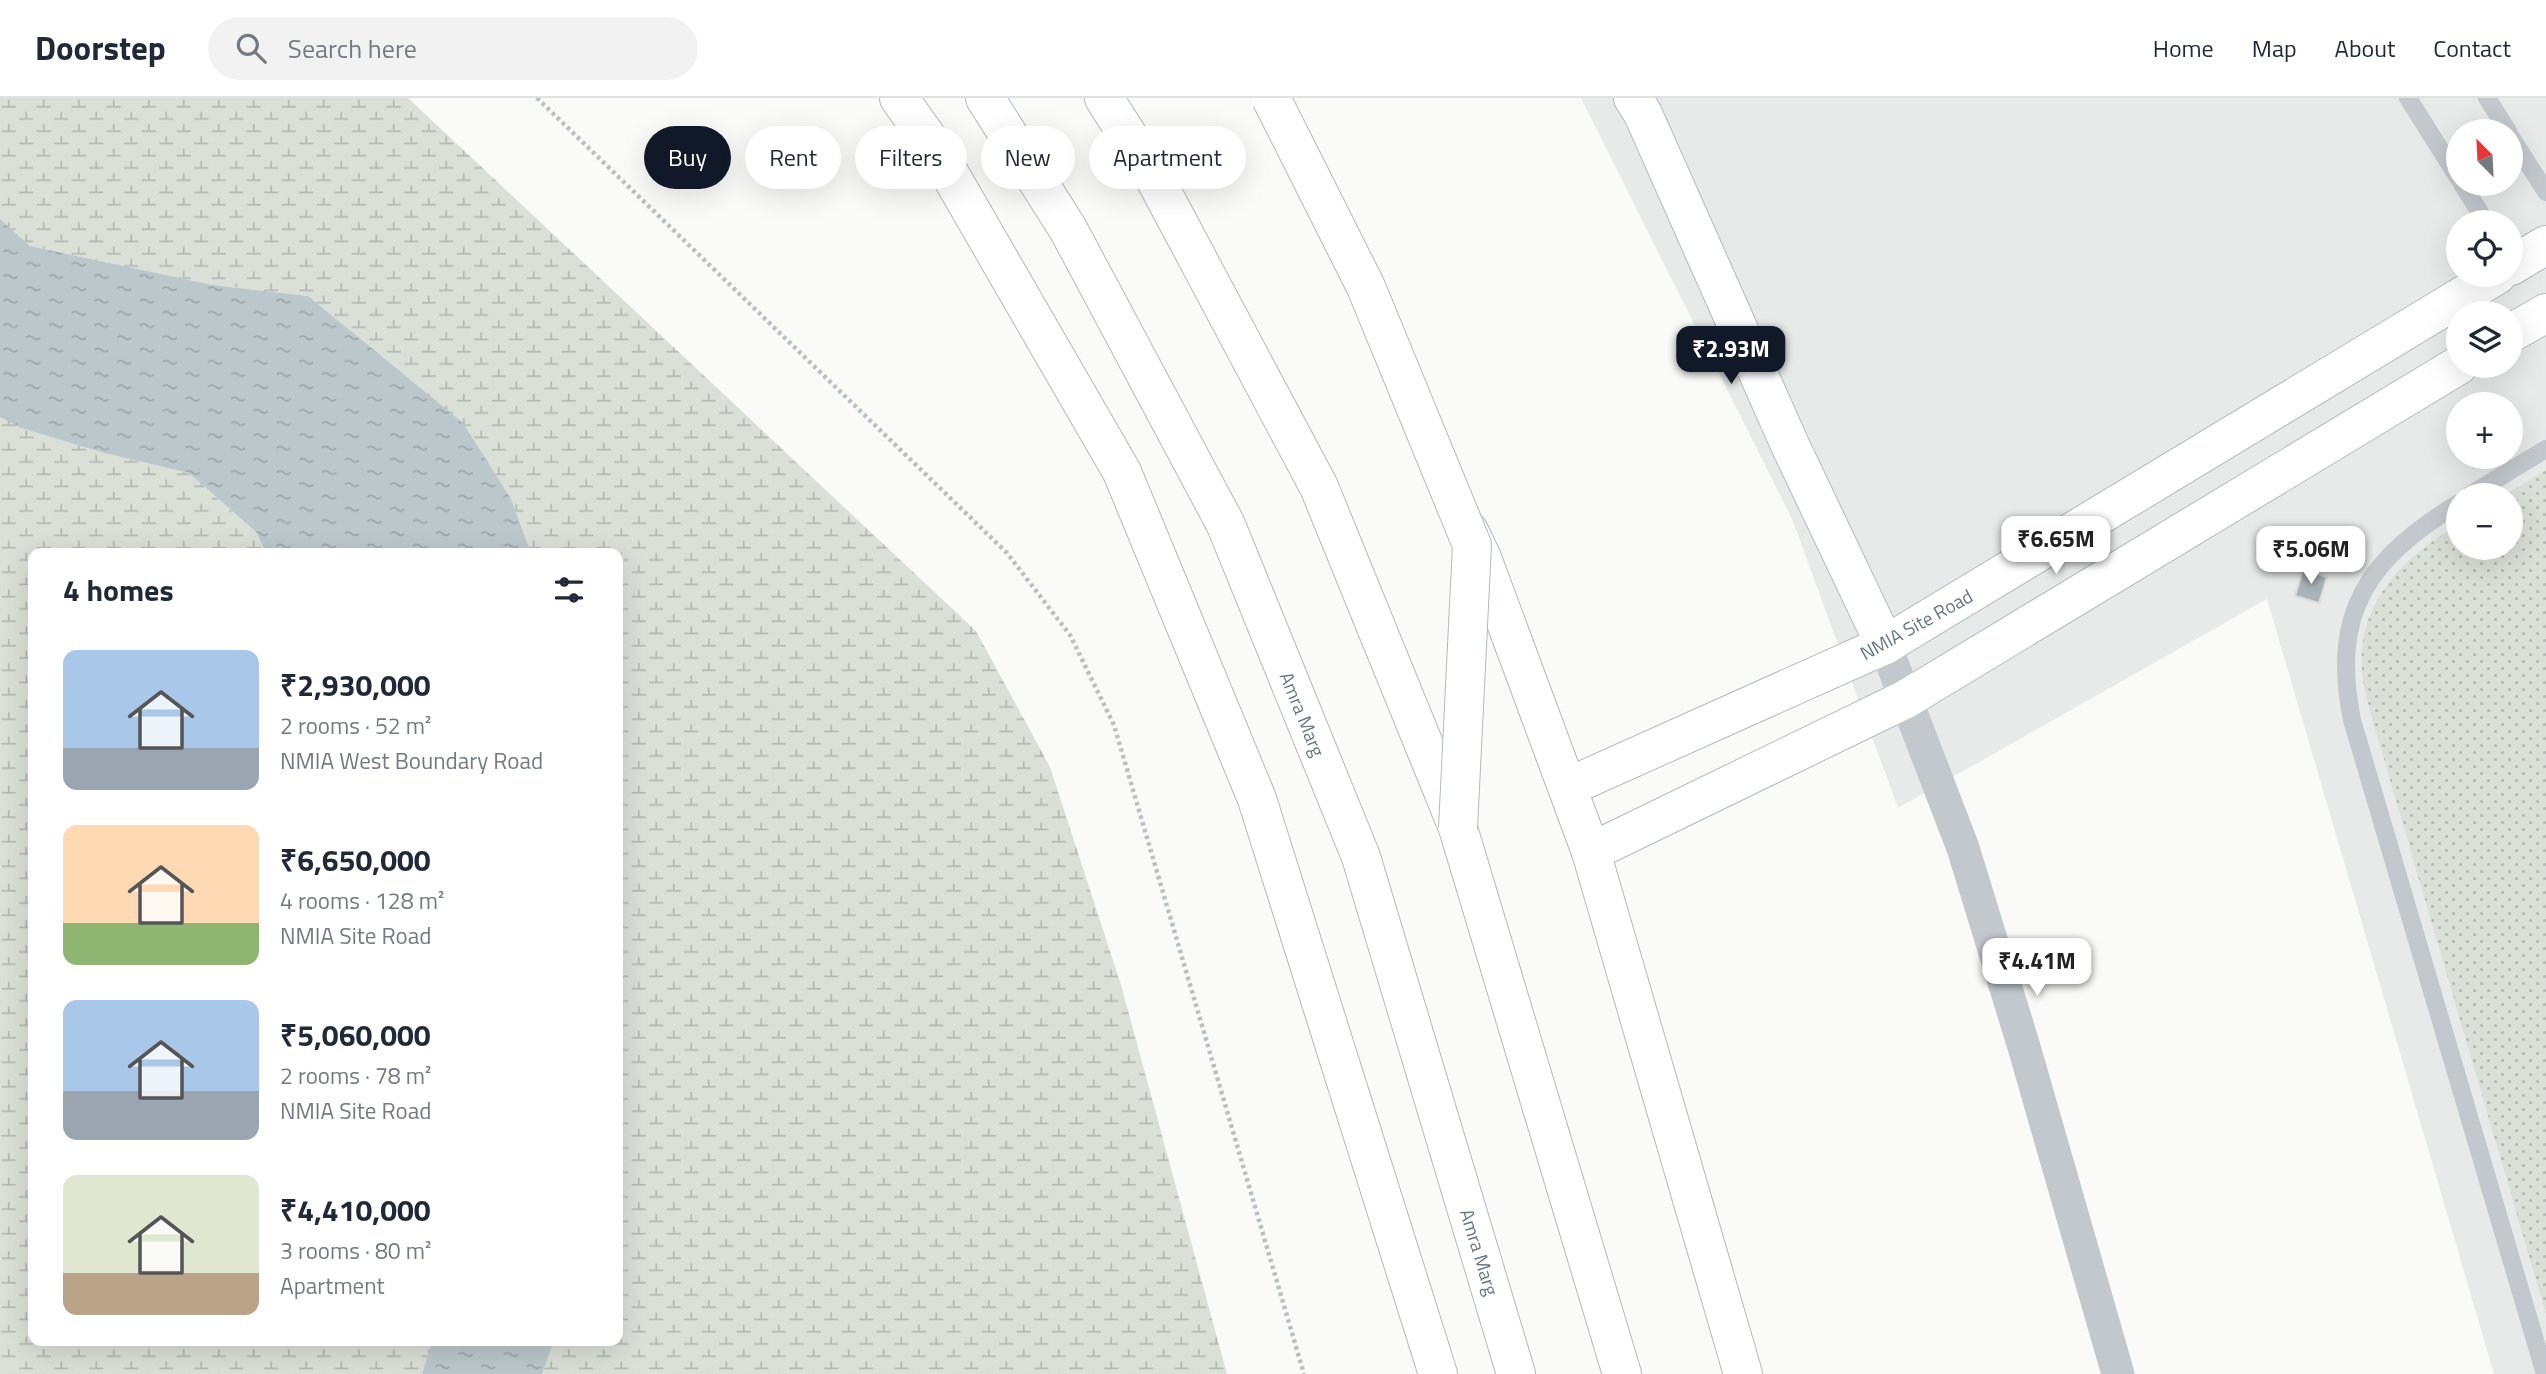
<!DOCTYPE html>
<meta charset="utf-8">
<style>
body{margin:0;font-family:"Titillium Web",sans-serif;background:#f2f2f3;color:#1f2937;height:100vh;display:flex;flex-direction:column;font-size:26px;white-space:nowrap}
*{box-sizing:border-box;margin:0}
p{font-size:23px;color:#747a83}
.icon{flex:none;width:38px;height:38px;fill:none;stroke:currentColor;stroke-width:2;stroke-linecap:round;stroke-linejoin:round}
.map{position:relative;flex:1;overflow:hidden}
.side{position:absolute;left:28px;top:450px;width:595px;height:798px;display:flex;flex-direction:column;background:#fff;border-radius:14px;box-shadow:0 7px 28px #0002}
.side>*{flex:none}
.banner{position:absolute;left:644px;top:28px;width:665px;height:63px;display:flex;gap:14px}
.needle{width:46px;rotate:336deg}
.tools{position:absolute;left:2446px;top:21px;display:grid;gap:14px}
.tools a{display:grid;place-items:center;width:77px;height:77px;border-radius:50%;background:#fff;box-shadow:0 7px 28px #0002;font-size:35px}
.price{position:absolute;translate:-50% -60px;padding:0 16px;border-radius:14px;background:#fff;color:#222;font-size:23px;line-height:46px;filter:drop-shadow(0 2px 4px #0008)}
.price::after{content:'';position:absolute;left:50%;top:42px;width:21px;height:16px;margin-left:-10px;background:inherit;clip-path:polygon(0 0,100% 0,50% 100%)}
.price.on{background:#111827;color:#fff}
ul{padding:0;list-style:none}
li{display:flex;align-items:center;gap:21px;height:175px;padding:0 35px}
li span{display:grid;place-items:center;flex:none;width:196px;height:140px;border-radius:14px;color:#555}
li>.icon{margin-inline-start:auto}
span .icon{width:84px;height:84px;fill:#fffc;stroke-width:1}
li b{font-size:30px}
h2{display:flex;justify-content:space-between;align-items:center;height:84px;padding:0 35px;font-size:30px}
.chip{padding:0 24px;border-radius:32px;background:#fff;box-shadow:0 7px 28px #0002;font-size:24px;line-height:63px}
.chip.on{background:#111827;color:#fff}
header{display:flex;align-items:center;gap:42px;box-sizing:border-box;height:98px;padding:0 35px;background:#fff;border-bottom:2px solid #e0e1e3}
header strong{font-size:33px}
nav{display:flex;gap:38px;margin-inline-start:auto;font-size:24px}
.search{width:490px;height:63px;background:#f2f2f3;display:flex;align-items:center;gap:18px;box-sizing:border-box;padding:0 24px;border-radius:38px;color:#747a83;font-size:26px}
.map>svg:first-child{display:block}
.built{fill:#e8e9e9;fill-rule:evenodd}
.grass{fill:url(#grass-dots)}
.wetland{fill:url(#wetland-marsh)}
.water{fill:url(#water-ripples)}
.building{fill:#aab3b9;stroke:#dcdcda;stroke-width:2}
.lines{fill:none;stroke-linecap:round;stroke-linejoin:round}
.secondary-casing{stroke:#b3babf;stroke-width:40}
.highway-casing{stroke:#b4b9bd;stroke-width:40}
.path{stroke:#bbbfc2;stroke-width:4.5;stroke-dasharray:3.5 3.5;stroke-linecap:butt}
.lane{stroke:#c3c8cc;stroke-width:18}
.street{stroke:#c3c8cc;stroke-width:33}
.secondary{stroke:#fff;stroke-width:38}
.highway{stroke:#fff;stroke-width:38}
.highway-bridge-casing{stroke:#b4b9bd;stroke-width:40;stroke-linecap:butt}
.highway-bridge{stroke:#fff;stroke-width:38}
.labels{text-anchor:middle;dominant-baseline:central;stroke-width:7;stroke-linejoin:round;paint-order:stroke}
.street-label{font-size:19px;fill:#657683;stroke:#fff}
</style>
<header>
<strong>Doorstep</strong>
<div class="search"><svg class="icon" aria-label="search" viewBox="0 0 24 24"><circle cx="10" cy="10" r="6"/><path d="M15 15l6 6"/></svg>Search here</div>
<nav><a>Home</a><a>Map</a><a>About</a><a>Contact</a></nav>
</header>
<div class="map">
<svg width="2546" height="1276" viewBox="0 0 2546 1276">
<defs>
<pattern id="grass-dots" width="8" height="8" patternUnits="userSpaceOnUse" patternTransform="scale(1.75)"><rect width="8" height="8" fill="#dadfd7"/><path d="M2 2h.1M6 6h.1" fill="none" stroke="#b4b9b4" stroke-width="1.8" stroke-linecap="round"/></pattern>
<pattern id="wetland-marsh" width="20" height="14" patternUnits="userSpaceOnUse" patternTransform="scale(1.75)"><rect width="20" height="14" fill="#dadfd7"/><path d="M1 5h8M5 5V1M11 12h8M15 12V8" fill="none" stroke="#b4b9b4"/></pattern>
<pattern id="water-ripples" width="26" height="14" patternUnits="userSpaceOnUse" patternTransform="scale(1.75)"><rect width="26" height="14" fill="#bbc7cb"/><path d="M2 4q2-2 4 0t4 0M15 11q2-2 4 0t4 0" fill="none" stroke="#9ca6aa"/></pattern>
</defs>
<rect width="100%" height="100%" fill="#fafaf8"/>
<!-- built -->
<path class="built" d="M1581 0H2546V1276H2494L2267 501 1898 710 1792 421ZM2459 33H2511V86H2459ZM2459 124H2511V177H2459ZM2459 215H2511V268H2459ZM2459 306H2511V359H2459ZM2459 397H2511V450H2459Z"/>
<!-- grass -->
<path class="grass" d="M2546 372V1216L2372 620C2369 608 2365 596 2363 583 2353 507 2400 462 2459 426V450H2511V397H2505Z"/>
<!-- wetland -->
<g class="wetland">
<polygon points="0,0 408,0 976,533 1050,669 1121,887 1227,1276 542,1276 554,1243 618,1242 618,455 531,455 511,401 308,198 213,187 30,148 0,121"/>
<polygon points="0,319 21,330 104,355 189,375 256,434 266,455 33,455 33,1242 432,1243 422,1276 0,1276"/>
</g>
<!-- water -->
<g class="water">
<polygon points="0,121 30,148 213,187 308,198 463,325 511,401 531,455 266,455 256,434 189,375 104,355 21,330 0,319"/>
<polygon points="432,1243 432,1242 554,1243 542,1276 422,1276"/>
</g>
<!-- building -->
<polygon class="building" points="2303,472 2327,479 2319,505 2295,498"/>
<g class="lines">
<!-- secondary casing -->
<g class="secondary-casing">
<g id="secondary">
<polyline points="1633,0 1643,16 1790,347 1885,547"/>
<polyline points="2511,168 2546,147"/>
<polyline points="2511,235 2546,215"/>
<polyline points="1568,689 1885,547 2497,177"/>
<polyline points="1591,754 1906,601 2459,267"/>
</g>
</g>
<!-- highway casing -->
<g class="highway-casing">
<g id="highway">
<polyline points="899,0 936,52 1122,374 1257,701 1438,1276"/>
<polyline points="985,0 1068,131 1226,427 1361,759 1516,1276"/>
<polyline points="1104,0 1154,79 1319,389 1458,730 1622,1276"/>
<polyline points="1469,433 1482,460 1591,754 1743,1276"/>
</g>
</g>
<!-- path -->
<polyline class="path" points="537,0 1007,455 1070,537 1114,627 1304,1276"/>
<!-- lane -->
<g class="lane">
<polyline points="2408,0 2459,81"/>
<polyline points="2487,0 2508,33"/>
<polyline points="2511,39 2546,94"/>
<polyline points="2462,86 2486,124"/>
<polyline points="2470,397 2546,351"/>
<path d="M2459 405C2369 460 2330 513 2352 622L2545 1276"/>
</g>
<!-- street -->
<polyline class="street" points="1885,547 1963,750 2024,949 2118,1276"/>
<!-- secondary -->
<use href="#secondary" class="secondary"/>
<!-- highway -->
<use href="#highway" class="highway"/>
<!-- highway-bridge casing -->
<g class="highway-bridge-casing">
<polyline id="highway-bridge" points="1271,0 1366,189 1472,447 1458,730"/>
</g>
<!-- highway-bridge -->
<use href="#highway-bridge" class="highway-bridge"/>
</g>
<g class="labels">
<!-- street labels -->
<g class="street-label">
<text transform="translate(1916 526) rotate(-29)">NMIA Site Road</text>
<text transform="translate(1303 616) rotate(68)">Amra Marg</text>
<text transform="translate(1480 1154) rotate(73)">Amra Marg</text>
</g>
</g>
</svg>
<div class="tools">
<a><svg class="needle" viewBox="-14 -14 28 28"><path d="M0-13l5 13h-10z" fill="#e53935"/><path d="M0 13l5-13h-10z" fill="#747a83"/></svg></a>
<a><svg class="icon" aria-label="locate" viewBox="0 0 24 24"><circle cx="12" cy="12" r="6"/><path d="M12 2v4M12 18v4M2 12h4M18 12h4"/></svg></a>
<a><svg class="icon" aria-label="layers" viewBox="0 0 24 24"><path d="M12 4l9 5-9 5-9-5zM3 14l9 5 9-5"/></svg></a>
<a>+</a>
<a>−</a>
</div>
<b class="price on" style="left:1731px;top:288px">₹2.93M</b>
<b class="price" style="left:2056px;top:478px">₹6.65M</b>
<b class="price" style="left:2311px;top:488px">₹5.06M</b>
<b class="price" style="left:2037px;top:900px">₹4.41M</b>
<div class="banner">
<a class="chip on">Buy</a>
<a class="chip">Rent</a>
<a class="chip">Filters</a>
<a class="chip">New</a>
<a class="chip">Apartment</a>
</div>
<section class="side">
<h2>4 homes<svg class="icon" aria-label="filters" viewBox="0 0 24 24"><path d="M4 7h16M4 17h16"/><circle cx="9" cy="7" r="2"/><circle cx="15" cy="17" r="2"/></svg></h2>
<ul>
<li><span style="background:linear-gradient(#a9c7e8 70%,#9aa5b1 0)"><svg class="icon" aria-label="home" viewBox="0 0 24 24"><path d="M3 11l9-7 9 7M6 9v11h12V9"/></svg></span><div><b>₹2,930,000</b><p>2 rooms · 52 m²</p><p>NMIA West Boundary Road</p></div></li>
<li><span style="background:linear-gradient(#ffd9b3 70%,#8fb573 0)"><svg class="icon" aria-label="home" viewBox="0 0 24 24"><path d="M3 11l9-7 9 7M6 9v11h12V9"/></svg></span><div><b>₹6,650,000</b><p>4 rooms · 128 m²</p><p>NMIA Site Road</p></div></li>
<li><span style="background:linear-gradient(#a9c7e8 65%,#9aa5b1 0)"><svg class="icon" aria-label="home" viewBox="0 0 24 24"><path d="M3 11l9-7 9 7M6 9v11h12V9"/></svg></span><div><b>₹5,060,000</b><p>2 rooms · 78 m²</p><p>NMIA Site Road</p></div></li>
<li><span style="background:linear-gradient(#dfe7d0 70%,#b9a48a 0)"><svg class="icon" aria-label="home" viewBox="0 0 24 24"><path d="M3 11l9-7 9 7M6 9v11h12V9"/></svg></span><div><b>₹4,410,000</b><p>3 rooms · 80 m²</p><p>Apartment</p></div></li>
</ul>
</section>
</div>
